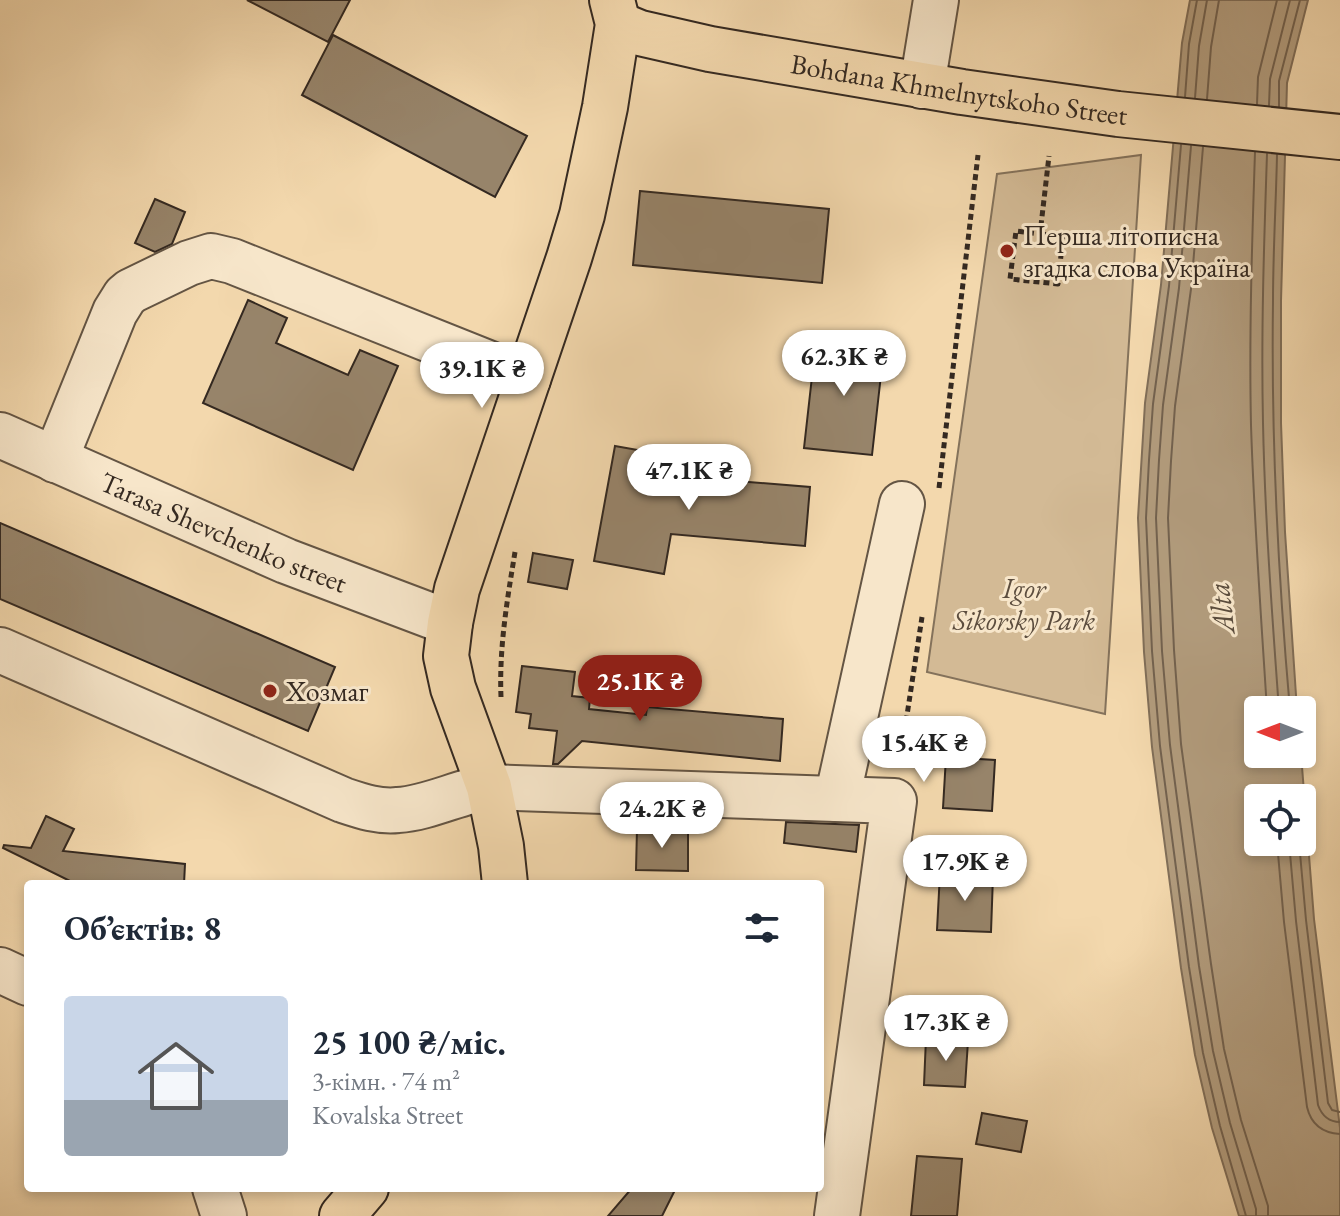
<!DOCTYPE html>
<html lang="uk">
<meta charset="utf-8">
<style>
body{margin:0;font-family:"EB Garamond",serif;background:#f6f6f7;color:#1f2937;height:100vh;display:flex;flex-direction:column;font-size:30px;white-space:nowrap}
*{box-sizing:border-box;margin:0}
p{font-size:26px;color:#747a83}
.icon{flex:none;width:44px;height:44px;fill:none;stroke:currentColor;stroke-width:2;stroke-linecap:round;stroke-linejoin:round}
.map{position:relative;flex:1;overflow:hidden}
.panel{position:absolute;left:24px;top:880px;width:800px;height:312px;display:flex;flex-direction:column;background:#fff;border-radius:8px;box-shadow:0 4px 12px #0003}
.panel>*{flex:none}
.needle{width:52px;rotate:270deg}
.controls{position:absolute;left:1244px;top:696px;display:grid;gap:16px}
.controls a{display:grid;place-items:center;width:72px;height:72px;border-radius:8px;background:#fff;box-shadow:0 4px 12px #0003;font-size:40px}
.price{position:absolute;translate:-50% -68px;padding:0 18px;border-radius:28px;background:#fff;color:#222;font-size:26px;line-height:52px;filter:drop-shadow(0 2px 4px #0008)}
.price::after{content:'';position:absolute;left:50%;top:48px;width:24px;height:18px;margin-left:-12px;background:inherit;clip-path:polygon(0 0,100% 0,50% 100%)}
.price.active{background:#8f2418;color:#fff}
ul{padding:0;list-style:none}
li{display:flex;align-items:center;gap:24px;height:200px;padding:0 40px}
li+li{border-top:2px solid #e0e1e3}
li span{display:grid;place-items:center;flex:none;width:224px;height:160px;border-radius:8px;color:#555}
li>.icon{margin-inline-start:auto}
span .icon{width:96px;height:96px;fill:#fffc;stroke-width:1}
li b{font-size:34px}
h2{display:flex;justify-content:space-between;align-items:center;height:96px;padding:0 40px;font-size:34px}
.map>svg:first-child{display:block}
.green{fill:#d3ba95;stroke:#84725b;stroke-width:2}
.water{fill:#b29c7d;stroke:#806e58;stroke-width:2;fill-rule:evenodd}
.lines{fill:none;stroke-linecap:round;stroke-linejoin:round}
.shore{stroke:#73624f;stroke-width:2}
.building{fill:#97846a;stroke:#342921;stroke-width:2}
.minor-casing{stroke:#645544;stroke-width:48}
.major-casing{stroke:#342921;stroke-width:48}
.path{stroke:#342921;stroke-width:5;stroke-dasharray:6 4;stroke-linecap:butt}
.minor{stroke:#f7e6ca;stroke-width:44}
.major{stroke:#f3d8ad;stroke-width:44}
.poi-dot{fill:#8f2418;stroke:#f7e6ca;stroke-width:3}
.labels{text-anchor:middle;dominant-baseline:central;stroke-width:6;stroke-linejoin:round;paint-order:stroke}
.street-label{font-size:28px;fill:#342921;stroke:#f7e6ca}
.poi-label{font-size:28px;fill:#342921;stroke:#f7e6ca;text-anchor:start}
.park-label{font-size:28px;font-style:italic;fill:#5c4d3e;stroke:#f7e6ca}
.water-label{font-size:30px;font-style:italic;fill:#5a4c3d;stroke:#f7e6ca}
</style>
<div class="map">
<svg width="1340" height="1216" viewBox="0 0 1340 1216">
<rect width="100%" height="100%" fill="#f3d8ad"/>
<filter id="stains"><feTurbulence type="fractalNoise" baseFrequency=".0025" numOctaves="4"/><feColorMatrix values="0 0 0 0 .2 0 0 0 0 .09 0 0 0 0 .02 0 0 0 .5 -.17"/></filter>
<radialGradient id="worn" r=".72"><stop offset=".6" stop-color="#630" stop-opacity="0"/><stop offset="1" stop-color="#630" stop-opacity=".3"/></radialGradient>
<!-- green -->
<polygon class="green" points="1141,155 1105,714 927,672 997,174"/>
<!-- water -->
<path class="water" d="M1190 0H1308L1287 83 1281 301V423L1285 532 1297 710H1258V754H1301L1314 919 1340 1128V1216H1239L1212 1128 1195 1055 1181 968 1152 747 1144 652 1138 518 1145 403 1161 285 1182 43ZM1258 798H1302V842H1258Z"/>
<g class="lines">
<!-- shore -->
<g class="shore">
<polyline points="1185,97 1189,44 1197,0"/>
<polyline points="1195,98 1199,46 1207,0"/>
<polyline points="1207,99 1211,47 1219,0"/>
<polyline points="1257,104 1258,77 1277,0"/>
<polyline points="1269,105 1270,79 1290,0"/>
<polyline points="1279,107 1279,81 1300,0"/>
<polyline points="1181,145 1169,286 1153,404 1149,460 1146,518 1152,651 1160,746 1189,967 1203,1053 1220,1126 1246,1216"/>
<polyline points="1191,146 1179,288 1163,405 1159,460 1156,518 1162,651 1170,745 1199,966 1213,1051 1230,1123 1256,1209 1256,1216"/>
<polyline points="1203,147 1191,289 1175,406 1171,461 1168,518 1174,650 1181,744 1211,964 1224,1049 1241,1120 1268,1206 1268,1216"/>
<path d="M1255 152C1252 243 1249 334 1251 425 1254 520 1261 615 1267 710"/>
<path d="M1267 154C1264 243 1261 333 1263 423 1265 519 1272 614 1279 710"/>
<path d="M1277 155C1276 203 1273 252 1273 301 1271 438 1278 574 1290 710"/>
<path d="M1277 842 1284 922 1307 1107C1311 1124 1323 1133 1340 1134"/>
<path d="M1289 842 1296 921 1318 1105C1322 1116 1329 1122 1340 1122"/>
<polyline points="1299,842 1306,920 1328,1103 1332,1110 1340,1112"/>
</g>
</g>
<!-- building -->
<g class="building">
<polygon points="247,0 350,0 328,42"/>
<polygon points="333,35 527,136 495,197 302,95"/>
<polygon points="640,191 829,209 822,283 633,265"/>
<polygon points="155,199 185,212 172,244 155,252 135,243"/>
<polygon points="248,300 287,318 276,343 348,375 360,350 398,366 353,470 203,403"/>
<polygon points="816,341 884,348 872,455 804,448"/>
<polygon points="615,446 666,455 662,475 810,487 805,546 671,534 664,574 594,561"/>
<polygon points="0,523 335,667 308,731 0,599"/>
<polygon points="533,553 573,560 567,589 528,582"/>
<polygon points="522,666 575,672 572,696 590,698 589,709 646,715 647,707 783,719 780,761 582,741 558,764 553,764 557,731 529,728 531,714 516,712"/>
<polygon points="946,757 995,760 992,811 943,808"/>
<polygon points="46,816 74,829 63,851 185,864 184,884 76,884 3,848 4,845 31,848"/>
<polygon points="786,822 859,825 856,852 784,843"/>
<polygon points="637,829 688,829 688,871 636,870"/>
<polygon points="940,873 993,876 991,932 937,930"/>
<polygon points="926,1038 968,1041 965,1087 924,1085"/>
<polygon points="982,1113 1027,1121 1021,1152 976,1144"/>
<polygon points="917,1156 962,1159 957,1216 911,1216"/>
<polygon points="632,1188 676,1188 662,1216 608,1216"/>
</g>
<g class="lines">
<!-- minor casing -->
<g class="minor-casing">
<g id="minor">
<polyline points="922,86 936,0"/>
<path id="s1" d="M0 435 286 561 450 623"/>
<polyline points="55,460 115,312 125,296 131,291 189,263 211,256 232,261 528,379"/>
<path d="M0 650 343 800C361 806 378 812 398 810 429 808 458 792 489 787L894 801 837 1216"/>
<polyline points="837,799 902,504"/>
<polyline points="0,970 28,983"/>
<polyline points="215,1188 224,1216"/>
</g>
</g>
<!-- major casing -->
<g class="major-casing">
<g id="major">
<path id="s2" d="M618 24 640 33 710 49 962 92 1118 114 1340 137"/>
<polyline points="505,884 501,846 489,787 453,688 446,656 450,623 457,589 569,258 582,215 605,107 618,24 612,0"/>
<polyline points="342,1216 366,1188"/>
</g>
</g>
<!-- path -->
<g class="path">
<polyline points="1040,234 1063,236 1058,284 1010,279 1016,231 1040,234 1049,156"/>
<polyline points="939,488 978,155"/>
<path d="M501 697C499 648 507 601 515 552"/>
<polyline points="900,761 922,617"/>
</g>
<!-- minor -->
<use href="#minor" class="minor"/>
<!-- major -->
<use href="#major" class="major"/>
</g>
<!-- markers -->
<g class="poi-dot">
<circle cx="1007" cy="251" r="8"/>
<circle cx="270" cy="691" r="8"/>
</g>
<g class="labels">
<!-- street labels -->
<g class="street-label">
<text stroke="none"><textPath href="#s2" startOffset="348">Bohdana Khmelnytskoho Street</textPath></text>
<text stroke="none"><textPath href="#s1" startOffset="244">Tarasa Shevchenko street</textPath></text>
</g>
<!-- poi labels -->
<g class="poi-label">
<text x="1023" y="235">Перша літописна<tspan x="1023" dy="32">згадка слова Україна</tspan></text>
<text x="286" y="691">Хозмаг</text>
</g>
<!-- park labels -->
<g class="park-label">
<text x="1024" y="588">Igor<tspan x="1024" dy="32">Sikorsky Park</tspan></text>
</g>
<!-- water labels -->
<g class="water-label">
<text transform="translate(1221 608) rotate(-97)">Alta</text>
</g>
</g>
<rect width="100%" height="100%" filter="url(#stains)"/>
<rect width="100%" height="100%" fill="url(#worn)"/>
</svg>
<div class="controls">
<a><svg class="needle" viewBox="-14 -14 28 28"><path d="M0-13l5 13h-10z" fill="#e53935"/><path d="M0 13l5-13h-10z" fill="#747a83"/></svg></a>
<a><svg class="icon" aria-label="locate" viewBox="0 0 24 24"><circle cx="12" cy="12" r="6"/><path d="M12 2v4M12 18v4M2 12h4M18 12h4"/></svg></a>
</div>
<b class="price" style="left:844px;top:398px">62.3K ₴</b>
<b class="price" style="left:482px;top:410px">39.1K ₴</b>
<b class="price" style="left:689px;top:512px">47.1K ₴</b>
<b class="price active" style="left:640px;top:723px">25.1K ₴</b>
<b class="price" style="left:924px;top:784px">15.4K ₴</b>
<b class="price" style="left:662px;top:850px">24.2K ₴</b>
<b class="price" style="left:965px;top:903px">17.9K ₴</b>
<b class="price" style="left:946px;top:1063px">17.3K ₴</b>
<section class="panel">
<h2>Об’єктів: 8<svg class="icon" aria-label="filters" viewBox="0 0 24 24"><path d="M4 7h16M4 17h16"/><circle cx="9" cy="7" r="2"/><circle cx="15" cy="17" r="2"/></svg></h2>
<ul>
<li><span style="background:linear-gradient(#c9d6e8 65%,#9aa5b1 0)"><svg class="icon" aria-label="home" viewBox="0 0 24 24"><path d="M3 11l9-7 9 7M6 9v11h12V9"/></svg></span><div><b>25 100 ₴/міс.</b><p>3-кімн. · 74 m²</p><p>Kovalska Street</p></div></li>
</ul>
</section>
</div>
